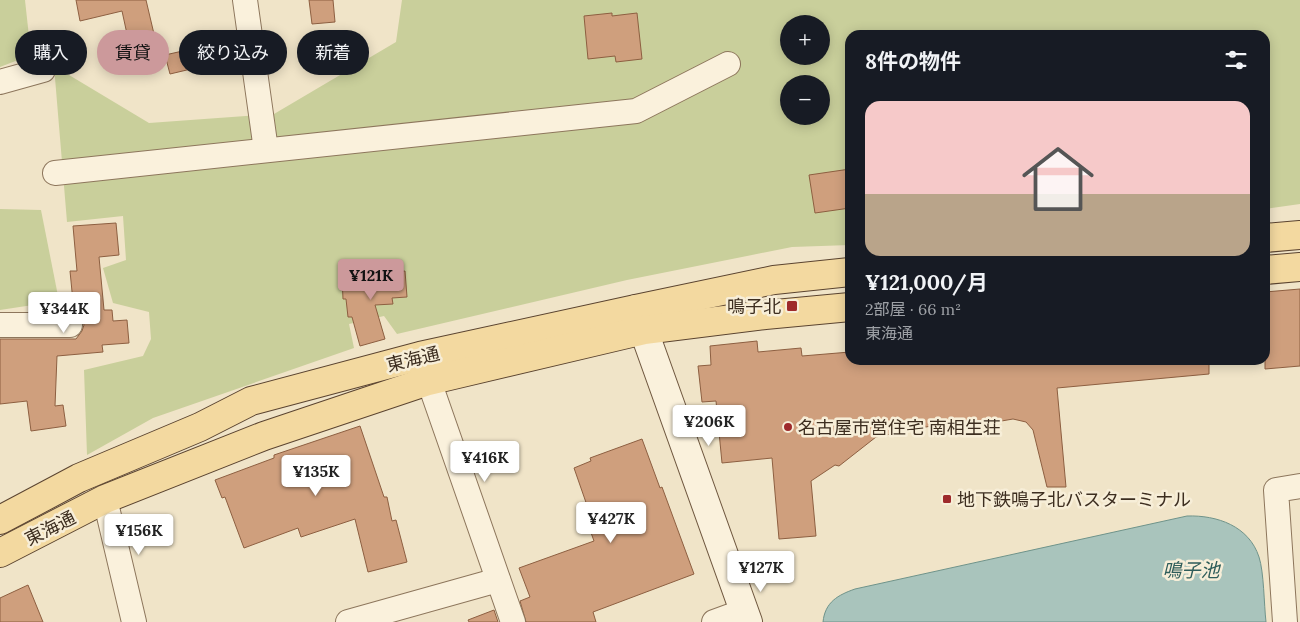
<!DOCTYPE html>
<html lang="ja">
<meta charset="utf-8">
<style>
body{margin:0;font-family:Lora,"Noto Sans JP",serif;background:#20242c;color:#f1f3f6;height:100vh;display:flex;flex-direction:column;font-size:19px;white-space:nowrap}
*{box-sizing:border-box;margin:0}
p{font-size:16px;color:#9ea1a6}
.icon{flex:none;width:28px;height:28px;fill:none;stroke:currentColor;stroke-width:2;stroke-linecap:round;stroke-linejoin:round}
.map{position:relative;flex:1;overflow:hidden}
.sheet{position:absolute;left:845px;top:30px;width:425px;height:335px;display:flex;flex-direction:column;background:#171b24;border-radius:15px;box-shadow:0 2px 12px #0003}
.sheet>*{flex:none}
.hud{position:absolute;left:15px;top:30px;width:475px;height:45px;display:flex;gap:10px}
.tools{position:absolute;left:780px;top:15px;display:grid;gap:10px}
.tools a{display:grid;place-items:center;width:50px;height:50px;border-radius:50%;background:#171b24;box-shadow:0 2px 12px #0003;font-size:25px}
.price{position:absolute;translate:-50% -42px;padding:0 11px;border-radius:5px;background:#fff;color:#222;font-size:16px;line-height:32px;filter:drop-shadow(0 1px 2px #0008)}
.price::after{content:'';position:absolute;left:50%;top:30px;width:15px;height:11px;margin-left:-8px;background:inherit;clip-path:polygon(0 0,100% 0,50% 100%)}
.price.selected{background:#cc999b;color:#111}
ul{padding:0;list-style:none}
li{display:grid;align-content:center;gap:10px;height:265px;padding:0 20px}
li span{display:grid;place-items:center;height:155px;border-radius:15px;color:#555}
li>.icon{margin-inline-start:auto}
span .icon{width:90px;height:90px;fill:#fffc;stroke-width:1}
li b{font-size:21px}
h2{display:flex;justify-content:space-between;align-items:center;height:60px;padding:0 20px;font-size:21px}
.tag{padding:0 18px;border-radius:22px;background:#171b24;box-shadow:0 2px 12px #0003;font-size:18px;line-height:45px}
.tag.selected{background:#cc999b;color:#111}
.map>svg:first-child{display:block}
.green{fill:#c9cf9b;fill-rule:evenodd}
.water{fill:#a9c4bc;stroke:#6f938a}
.building{fill:#cf9f7d;stroke:#8d5f41}
.lines{fill:none;stroke-linecap:round;stroke-linejoin:round}
.street-casing{stroke:#8d765c;stroke-width:26}
.secondary-casing{stroke:#6f573f;stroke-width:30}
.primary-casing{stroke:#5b4430;stroke-width:30}
.street{stroke:#faf1dc;stroke-width:24}
.secondary{stroke:#faf1dc;stroke-width:28}
.primary{stroke:#f3d9a0;stroke-width:28}
.poi-dot{fill:#9e2a2b;stroke:#f7eed8;stroke-width:2}
.labels{text-anchor:middle;dominant-baseline:central;stroke-width:5;stroke-linejoin:round;paint-order:stroke}
.poi-label{font-size:18px;fill:#3d2e20;stroke:#f7eed8;text-anchor:start}
.street-label{font-size:18px;fill:#3d2e20;stroke:#f7eed8}
.water-label{font-size:19px;font-style:italic;fill:#2f5d5a;stroke:#f7eed8}
</style>
<div class="map">
<svg width="1300" height="622" viewBox="0 0 1300 622">
<rect width="100%" height="100%" fill="#f0e4c8"/>
<!-- green -->
<g class="green">
<polygon points="0,0 25,0 31,55 0,67"/>
<path d="M402 0H1300V204L1265 209V35H850V245L792 247 627 280 397 334 384 316 349 324 354 348 153 418 87 455 84 370 143 356 151 339 149 312 113 303 103 268 126 260 123 216 67 222 54 66 149 123 274 114 396 42ZM789 24H821V56H789ZM789 84H821V116H789Z"/>
<polygon points="0,209 41,210 59,301 0,310"/>
</g>
<!-- water -->
<path class="water" d="M1187 516C1217 515 1249 526 1259 557 1264 572 1264 605 1266 622H823C825 602 838 595 855 589Z"/>
<!-- building -->
<g class="building">
<polygon points="76,0 146,0 158,51 132,57 122,11 80,21"/>
<polygon points="309,0 333,0 335,22 312,24"/>
<polygon points="612,13 612,16 637,13 642,59 616,62 615,56 588,59 584,16"/>
<polygon points="187,50 191,69 170,74 165,55"/>
<polygon points="850,169 850,208 815,213 809,175"/>
<polygon points="116,223 119,255 99,257 104,310 112,310 113,321 127,320 129,343 102,345 103,352 57,356 55,406 63,405 66,426 31,431 27,401 0,404 0,339 76,339 82,331 84,325 82,318 74,312 70,271 77,271 73,226"/>
<polygon points="405,271 407,297 392,298 393,304 375,305 385,339 360,346 352,317 348,317 346,299 343,299 342,277"/>
<polygon points="1300,289 1300,366 1265,369 1265,292"/>
<polygon points="757,341 758,352 801,348 802,356 850,352 850,360 1209,360 1209,374 1057,388 1066,487 1047,487 1033,430 1026,422 1013,419 944,431 931,426 876,437 839,466 835,465 811,481 816,536 779,539 772,458 722,463 716,401 702,402 698,366 711,365 710,346"/>
<polygon points="360,426 384,497 387,497 392,521 396,520 407,562 368,572 355,519 301,537 298,528 244,548 225,497 222,498 215,480 274,458 274,455"/>
<polygon points="642,439 660,488 662,487 694,574 593,612 596,622 526,622 520,601 530,597 519,568 594,541 585,516 590,514 574,468 591,461 590,458"/>
<polygon points="28,585 43,622 0,622 0,598"/>
<polygon points="494,610 498,622 469,622 468,620"/>
</g>
<g class="lines">
<!-- street casing -->
<g class="street-casing">
<g id="street">
<polyline points="245,0 266,150"/>
<polyline points="0,82 43,70"/>
<polyline points="55,173 636,111 728,64"/>
<polyline points="0,325 70,325"/>
<polyline points="423,364 513,622"/>
<polyline points="105,499 134,622"/>
<polyline points="348,622 498,580"/>
<polyline points="714,622 744,611"/>
<polyline points="1285,622 1276,490 1300,486"/>
</g>
</g>
<!-- secondary casing -->
<g class="secondary-casing">
<polyline id="secondary" points="636,309 748,622"/>
</g>
<!-- primary casing -->
<g class="primary-casing">
<g id="primary">
<polyline points="1265,238 1300,235"/>
<polyline points="1265,270 1300,267"/>
<polyline points="0,520 79,478 200,427 251,401 420,356 636,309 774,280 850,272"/>
<polyline points="0,553 105,499 264,436 428,381 644,330 765,315 850,307"/>
</g>
</g>
<!-- street -->
<use href="#street" class="street"/>
<!-- secondary -->
<use href="#secondary" class="secondary"/>
<!-- primary -->
<use href="#primary" class="primary"/>
</g>
<!-- markers -->
<g class="poi-dot">
<rect x="786" y="300" width="12" height="12" rx="2.5"/>
<circle cx="788" cy="427" r="5"/>
<rect x="942" y="494" width="10" height="10" rx="2.5"/>
</g>
<g class="labels">
<!-- poi labels -->
<g class="poi-label">
<text x="781" y="306" text-anchor="end">鳴子北</text>
<text x="798" y="427">名古屋市営住宅 南相生荘</text>
<text x="957" y="499">地下鉄鳴子北バスターミナル</text>
</g>
<!-- street labels -->
<g class="street-label">
<text transform="translate(413 359) rotate(-14)">東海通</text>
<text transform="translate(50 528) rotate(-27)">東海通</text>
</g>
<!-- water labels -->
<g class="water-label">
<text x="1191" y="570">鳴子池</text>
</g>
</g>
</svg>
<div class="tools">
<a>+</a>
<a>−</a>
</div>
<b class="price selected" style="left:371px;top:301px">¥121K</b>
<b class="price" style="left:64px;top:334px">¥344K</b>
<b class="price" style="left:709px;top:447px">¥206K</b>
<b class="price" style="left:485px;top:483px">¥416K</b>
<b class="price" style="left:316px;top:497px">¥135K</b>
<b class="price" style="left:611px;top:544px">¥427K</b>
<b class="price" style="left:139px;top:556px">¥156K</b>
<b class="price" style="left:761px;top:593px">¥127K</b>
<div class="hud">
<a class="tag">購入</a>
<a class="tag selected">賃貸</a>
<a class="tag">絞り込み</a>
<a class="tag">新着</a>
</div>
<section class="sheet">
<h2>8件の物件<svg class="icon" aria-label="filters" viewBox="0 0 24 24"><path d="M4 7h16M4 17h16"/><circle cx="9" cy="7" r="2"/><circle cx="15" cy="17" r="2"/></svg></h2>
<ul>
<li><span style="background:linear-gradient(#f6c9c9 60%,#b9a48a 0)"><svg class="icon" aria-label="home" viewBox="0 0 24 24"><path d="M3 11l9-7 9 7M6 9v11h12V9"/></svg></span><div><b>¥121,000/月</b><p>2部屋 · 66 m²</p><p>東海通</p></div></li>
</ul>
</section>
</div>
